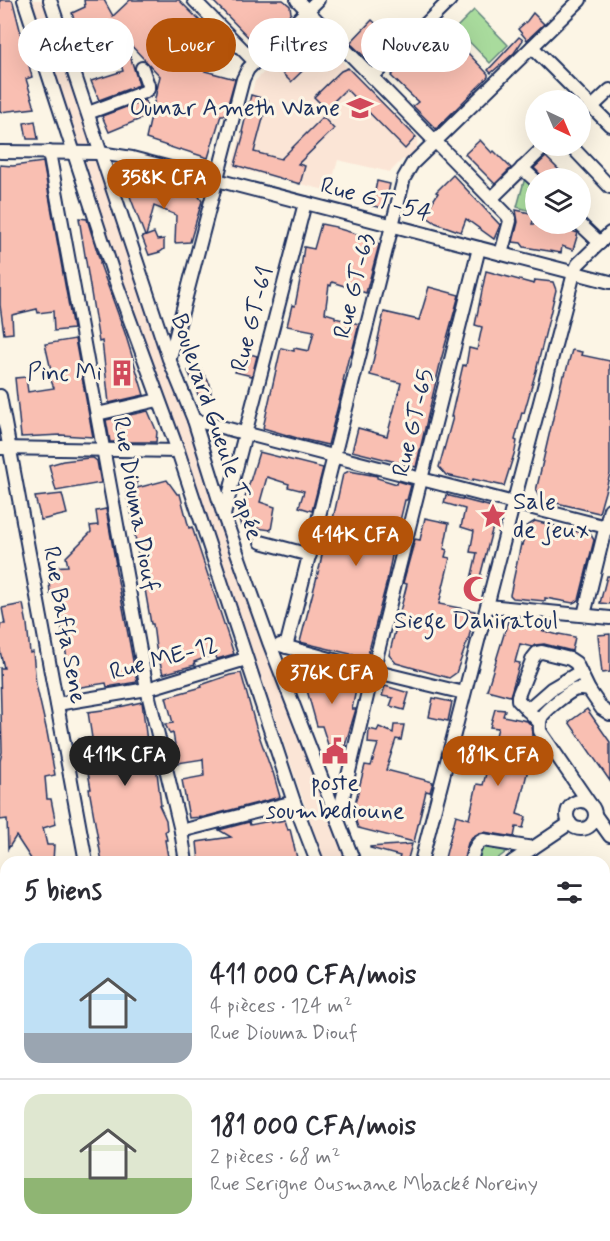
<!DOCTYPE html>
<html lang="fr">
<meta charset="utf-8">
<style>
body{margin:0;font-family:Mynerve,sans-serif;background:#f7f7f7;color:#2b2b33;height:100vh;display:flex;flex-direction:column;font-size:22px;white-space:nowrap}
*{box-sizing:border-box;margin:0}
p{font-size:20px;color:#7c7c81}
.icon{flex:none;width:33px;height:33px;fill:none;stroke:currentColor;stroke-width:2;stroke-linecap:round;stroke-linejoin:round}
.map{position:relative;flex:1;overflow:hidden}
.sheet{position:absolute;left:0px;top:856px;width:610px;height:386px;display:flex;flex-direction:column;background:#fff;border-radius:18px 18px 0 0;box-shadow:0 6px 24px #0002}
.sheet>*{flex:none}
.banner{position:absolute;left:18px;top:18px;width:574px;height:54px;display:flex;gap:12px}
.needle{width:39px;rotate:136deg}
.buttons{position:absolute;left:525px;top:90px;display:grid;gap:12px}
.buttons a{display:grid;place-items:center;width:66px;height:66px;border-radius:50%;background:#fff;box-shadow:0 6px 24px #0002;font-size:30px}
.price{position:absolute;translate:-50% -51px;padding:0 14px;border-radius:21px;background:#b45309;color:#fff;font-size:20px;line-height:39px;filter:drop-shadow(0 2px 3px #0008)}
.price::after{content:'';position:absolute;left:50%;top:36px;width:18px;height:14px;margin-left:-9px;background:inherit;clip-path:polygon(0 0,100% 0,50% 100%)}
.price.selected{background:#222;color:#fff}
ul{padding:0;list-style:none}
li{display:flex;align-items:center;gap:18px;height:150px;padding:0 24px}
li+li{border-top:2px solid #e1e1e2}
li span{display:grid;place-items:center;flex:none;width:168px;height:120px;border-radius:18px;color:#555}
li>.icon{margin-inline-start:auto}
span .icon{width:72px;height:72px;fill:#fffc;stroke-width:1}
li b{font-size:26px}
h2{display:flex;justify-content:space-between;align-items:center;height:72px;padding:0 24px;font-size:26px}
.pill{padding:0 21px;border-radius:27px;background:#fff;box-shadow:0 6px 24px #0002;font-size:21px;line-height:54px}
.pill.selected{background:#b45309;color:#fff}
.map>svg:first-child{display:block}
.built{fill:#fbe5d6}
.green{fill:#a9db9d;stroke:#62857e;stroke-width:1.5}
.building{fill:#f9bfb2;stroke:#1b2f5e;stroke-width:1.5}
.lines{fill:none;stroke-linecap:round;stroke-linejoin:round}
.minor-casing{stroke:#1b2f5e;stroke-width:16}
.major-casing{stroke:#1b2f5e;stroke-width:21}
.minor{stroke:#fcf5e5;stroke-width:12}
.major{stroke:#fcf5e5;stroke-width:16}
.labels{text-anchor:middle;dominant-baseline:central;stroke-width:6;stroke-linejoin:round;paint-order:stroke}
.poi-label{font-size:24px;fill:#1b2f5e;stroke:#fcf5e5;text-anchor:end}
.street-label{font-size:24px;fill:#1b2f5e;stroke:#fcf5e5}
</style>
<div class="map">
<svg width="610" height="1241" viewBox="0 0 610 1241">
<rect width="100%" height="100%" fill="#fcf5e5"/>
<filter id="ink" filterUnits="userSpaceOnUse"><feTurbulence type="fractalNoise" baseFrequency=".0167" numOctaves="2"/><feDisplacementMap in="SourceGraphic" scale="12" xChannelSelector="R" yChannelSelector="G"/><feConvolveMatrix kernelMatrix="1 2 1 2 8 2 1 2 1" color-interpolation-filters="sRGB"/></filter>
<g filter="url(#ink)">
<!-- built -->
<g class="built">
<polygon points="23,0 44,0 350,862 324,862 184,449 73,152"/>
<polygon points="308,28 418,137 417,147 406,161 403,159 390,172 338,160 329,191 232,167 255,81"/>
</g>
<!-- green -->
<g class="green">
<polygon points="474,10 508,45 490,63 456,28"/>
<polygon points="526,174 535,183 535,212 517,207"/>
<polygon points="480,845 510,849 493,862 472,862"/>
</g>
<!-- building -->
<g class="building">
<polygon points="0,0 12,0 13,2 32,77 26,79 35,108 0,112"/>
<polygon points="84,0 104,0 113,16 130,0 179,0 228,49 205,71 235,79 225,115 221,115 208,158 180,149 179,150 146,139 160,76 125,39 139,85 99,100 91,81 123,71 118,55 87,63 72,13 85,7"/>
<polygon points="212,0 283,0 290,6 291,13 261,40 253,42"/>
<polygon points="533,13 544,24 527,40 518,29 527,21"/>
<polygon points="372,20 389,36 367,59 350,43"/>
<polygon points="315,33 328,46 291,82 278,69"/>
<polygon points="519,37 523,40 514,53 491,73 488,70"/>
<polygon points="426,41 452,66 467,52 488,74 488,77 436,129 413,106 418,102 391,76"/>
<polygon points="348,68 416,137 405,149 346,89 326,109 314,97 341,71"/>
<polygon points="251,95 268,100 254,152 281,159 323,117 334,129 298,164 305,166 300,184 235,165 244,133 242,132"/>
<polygon points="145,100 150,115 109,132 102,116"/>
<polygon points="35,121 38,139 27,139 24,123"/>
<polygon points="480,140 492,153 494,151 511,168 495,184 465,154"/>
<polygon points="546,157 559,170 550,178 544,178 534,168"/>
<polygon points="43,162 73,329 54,331 53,311 38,313 37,309 12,315 13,333 4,334 0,305 0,165 13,166"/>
<polygon points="453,175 500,225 494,239 466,219 461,232 436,223 424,215 438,193 436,192"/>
<polygon points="132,176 198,195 202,201 190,242 175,243 176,215 154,206 146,236 154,233 157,240 164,239 164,249 160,252 149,255 142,237 145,236 125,183"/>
<polygon points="377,181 390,184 385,208 372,206"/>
<polygon points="516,210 535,214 532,224 560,224 559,227 578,233 573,250 562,246 561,253 524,247 521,243 513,242 518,222"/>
<polygon points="79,218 87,219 101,264 100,264 125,333 144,395 109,403 102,341 99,342"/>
<polygon points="321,224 336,227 336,228 360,235 376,241 379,245 366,293 332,282 331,286 329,285 325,313 335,316 335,318 359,324 351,356 349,356 343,381 344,382 328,445 297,438 263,428 281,348 294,351 294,348 309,351 314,331 287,326 292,305 295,306 301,275 300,275 304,247 314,249"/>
<polygon points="486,271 534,284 535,280 553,282 556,290 536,371 524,413 522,412 515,440 517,441 515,451 504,486 473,479 472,481 446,475 439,467 453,417 451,417 463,365 466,366 469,348 477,350 482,327 475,325"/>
<polygon points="429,287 459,295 441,360 416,467 352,451 358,428 387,436 401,383 370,375 384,312 419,320"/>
<polygon points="75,339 93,437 61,435 21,437 15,378 26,377 28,392 54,388 48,373 51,370 45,344"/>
<polygon points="572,350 582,352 581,355 610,361 610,474 599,513 540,499 536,491 563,375 565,375"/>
<polygon points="247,353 257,356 252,376 235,372 238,362 244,363"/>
<polygon points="201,370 210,384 211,393 199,397 188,371"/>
<polygon points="148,411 157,432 156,442 110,442 106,420"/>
<polygon points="259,452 323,468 312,511 299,507 304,491 288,487 289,484 267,477 260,502 275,507 271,530 241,526 237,512 242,500 244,501"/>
<polygon points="89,458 93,458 97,461 101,483 56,491 49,465 63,461"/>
<polygon points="349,471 377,476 377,478 397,484 398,481 411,485 407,500 405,500 399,525 398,525 387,581 367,658 300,642 320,565 324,544 327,545 329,532 337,533 334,546 363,552 369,527 367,526 333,519 343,474"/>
<polygon points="126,479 137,479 137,488 167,480 177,494 180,494 189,528 192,527 234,654 217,659 215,654 194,662 195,665 163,674 156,648 153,624 151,624 141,566 140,566 129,499 127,499"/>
<polygon points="62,494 67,514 41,520 35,497"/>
<polygon points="446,495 492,507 497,515 491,534 479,581 471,579 477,553 470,552 474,531 461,527 465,509 444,503"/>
<polygon points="106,509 116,565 115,565 137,682 107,687 106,683 81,687 73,690 65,648 63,648 61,638 63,638 59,602 55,602 55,593 50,594 48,567 68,566 66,557 91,532 90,526 98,525 96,511"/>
<polygon points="425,518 449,523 444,549 447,550 445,557 450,558 439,604 475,611 469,637 456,673 449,678 396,663 389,655 407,584 403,583 415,539 420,540"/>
<polygon points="535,521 591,535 594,540 579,600 573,603 545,598 545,601 513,598 510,595 521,544 522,545 527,526"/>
<polygon points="607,576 610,576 610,604 600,603"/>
<polygon points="23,604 27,624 30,653 33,652 36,684 47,732 55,775 45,777 47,799 51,799 56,824 43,828 47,845 54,845 53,862 33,862 16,836 8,849 7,819 0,820 0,761 2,752 0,668 4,668 0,651 0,628 1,624 5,624 2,608"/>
<polygon points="508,621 558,635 559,634 575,637 572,651 544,644 535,645 532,647 520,644 515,662 520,663 510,696 487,690"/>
<polygon points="610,634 610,672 602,673 598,635"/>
<polygon points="306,666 331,671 358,680 352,709 356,709 341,759 333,760 322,726 317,726 305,683 302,683 300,672"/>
<polygon points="241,673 256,727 272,772 273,772 280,797 204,817 189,818 182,780 204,776 203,759 178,763 173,733 170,734 165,724 173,723 166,697 202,687 201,685 230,675"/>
<polygon points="385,686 409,693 404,710 390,706 393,698 382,696"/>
<polygon points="433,698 452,702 448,721 429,717"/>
<polygon points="142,702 149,757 154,757 156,764 161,805 159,805 166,820 167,830 165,831 167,840 165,840 169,862 102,862 89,789 91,789 84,750 82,750 79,739 92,738 88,712 110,709"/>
<polygon points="495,709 505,710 503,716 527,721 532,726 533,735 532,741 538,742 539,744 534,761 530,761 517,814 526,817 523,828 516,827 514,837 484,832 479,833 472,837 468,843 463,862 444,862 456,815 469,819 477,784 483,785 498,728 490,727"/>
<polygon points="587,709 610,742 610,781 569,722"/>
<polygon points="394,725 404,725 401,740 396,739 386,770 433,782 430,792 426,791 414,842 358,828 353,811 365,765 371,766 378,744 368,743 369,729 377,731 379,727 393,733"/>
<polygon points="285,820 288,830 290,829 298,862 199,862 197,842 231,837 219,830 249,822 250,825 270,821 271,823"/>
<polygon points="412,844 407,862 398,862 400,856 370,848 370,847"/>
</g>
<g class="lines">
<!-- minor casing -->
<g class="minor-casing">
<g id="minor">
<polyline points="24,0 116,282 178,451 294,802 317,862"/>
<polyline points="50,0 169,359 194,420 224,516 269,642 354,862"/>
<polyline points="194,0 255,62"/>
<polyline points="297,0 508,216 510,221 501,254"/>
<polyline points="532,47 610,125"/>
<polyline points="372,77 450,0"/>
<polyline points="592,107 610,90"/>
<polyline points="88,113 144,92 148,89 148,85 142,68"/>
<polyline points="571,146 610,187"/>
<polyline points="0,152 100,153 132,158 610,282"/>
<polyline points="49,152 147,689 181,831 186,862"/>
<polyline points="522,168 536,181"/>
<polyline points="491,199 545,146"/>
<polyline points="580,224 600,243"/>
<polyline points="170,358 243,79 248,69 255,62 318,0"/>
<polyline points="0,396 86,862"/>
<polyline points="97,414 158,400"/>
<polyline points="194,420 610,528"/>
<polyline points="0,448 178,451"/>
<polyline points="224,515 305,203"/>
<polyline points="261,542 310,555"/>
<polyline points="488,606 610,618"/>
<polyline points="584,615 610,509"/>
<polyline points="280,645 373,671 464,693"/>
<polyline points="286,647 404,178 412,164 580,0"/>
<polyline points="57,704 147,689 246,659"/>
<polyline points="527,710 551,689 580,672"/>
<polyline points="540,723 518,700 518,696 533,658 537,653 542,652 570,659 576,663 589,690"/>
<circle cx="581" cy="815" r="14"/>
<path d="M590 804 540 731C540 726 539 721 542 716 548 708 566 694 574 690 579 688 584 689 589 690L602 709 610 714"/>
<polyline points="595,815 610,836"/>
<polyline points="338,818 373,671 479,248"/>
<polyline points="181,831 294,802"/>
<path d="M421 862C471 666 522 469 574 273L578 264 610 233"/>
<path d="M471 862C473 854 474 844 483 840L533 848"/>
<polyline points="512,862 570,823"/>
<polyline points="0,1140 6,1140"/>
<polyline points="189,1236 190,1241"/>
<polyline points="276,1236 277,1241"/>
<polyline points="379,1236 380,1241"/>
<polyline points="426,1236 427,1241"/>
<polyline points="458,1236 460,1241"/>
<polyline points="497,1236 499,1241"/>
<polyline points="9,1241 10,1236"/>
</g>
</g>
<!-- major casing -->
<g class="major-casing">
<g id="major">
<polyline points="0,933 6,933"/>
<polyline points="0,952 6,952"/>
<polyline points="604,963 610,963"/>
<polyline points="604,976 610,976"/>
</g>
</g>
<!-- minor -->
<use href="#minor" class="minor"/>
<!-- major -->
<use href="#major" class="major"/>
</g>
</g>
<!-- icons -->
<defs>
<g id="school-bare" transform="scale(2.07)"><path d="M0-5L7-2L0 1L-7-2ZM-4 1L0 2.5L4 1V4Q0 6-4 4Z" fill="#d1495b" stroke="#fcf5e5" stroke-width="2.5" paint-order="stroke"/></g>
<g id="building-bare" transform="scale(2.07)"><path d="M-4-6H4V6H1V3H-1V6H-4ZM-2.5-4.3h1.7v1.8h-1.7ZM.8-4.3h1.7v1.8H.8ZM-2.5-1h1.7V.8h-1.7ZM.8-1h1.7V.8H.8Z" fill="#d1495b" stroke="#fcf5e5" stroke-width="2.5" paint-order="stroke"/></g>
<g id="sight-bare" transform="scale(2.07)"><path d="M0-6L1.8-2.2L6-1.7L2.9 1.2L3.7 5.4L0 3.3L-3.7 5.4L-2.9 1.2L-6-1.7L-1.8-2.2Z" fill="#d1495b" stroke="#fcf5e5" stroke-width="2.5" paint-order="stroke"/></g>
<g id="mosque-bare" transform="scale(2.07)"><path d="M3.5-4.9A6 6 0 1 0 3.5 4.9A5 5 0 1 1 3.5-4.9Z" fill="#d1495b" stroke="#fcf5e5" stroke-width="2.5" paint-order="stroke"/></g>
<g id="civic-bare" transform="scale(2.07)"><path d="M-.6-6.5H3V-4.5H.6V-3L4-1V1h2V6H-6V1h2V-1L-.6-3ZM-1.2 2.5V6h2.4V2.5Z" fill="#d1495b" stroke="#fcf5e5" stroke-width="2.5" paint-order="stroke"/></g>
</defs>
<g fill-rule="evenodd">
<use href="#school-bare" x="360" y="108"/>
<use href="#building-bare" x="122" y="373"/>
<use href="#sight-bare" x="493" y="516"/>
<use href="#mosque-bare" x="476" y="589"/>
<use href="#civic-bare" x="335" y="751"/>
</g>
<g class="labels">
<!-- poi labels -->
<g class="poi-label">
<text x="340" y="108">Oumar Ameth Wane</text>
<text x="102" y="373">Pinc Mi</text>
<text x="513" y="502" text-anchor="start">Sale<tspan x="513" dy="28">de jeux</tspan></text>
<text x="476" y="621" text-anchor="middle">Siege Dahiratoul</text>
<text x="335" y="783" text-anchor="middle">poste<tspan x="335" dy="28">soumbedioune</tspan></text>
</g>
<!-- street labels -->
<g class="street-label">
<text transform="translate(376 200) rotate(15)">Rue GT-54</text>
<text transform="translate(355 286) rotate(-76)">Rue GT-63</text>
<text transform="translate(253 319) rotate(-75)">Rue GT-61</text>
<text transform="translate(414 423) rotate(-76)">Rue GT-65</text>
<text transform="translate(216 427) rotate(71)">Boulevard Gueule Tapée</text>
<text transform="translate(135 504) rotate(80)">Rue Diouma Diouf</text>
<text transform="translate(64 625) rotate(80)">Rue Baffa Sene</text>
<text transform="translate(164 659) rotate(-15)">Rue ME-12</text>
</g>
</g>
</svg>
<div class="buttons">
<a><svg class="needle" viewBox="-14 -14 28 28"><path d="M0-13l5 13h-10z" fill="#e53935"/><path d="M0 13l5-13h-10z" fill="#7c7c81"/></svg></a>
<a><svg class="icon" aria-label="layers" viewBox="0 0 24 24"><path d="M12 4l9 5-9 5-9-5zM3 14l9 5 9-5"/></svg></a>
</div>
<b class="price" style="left:164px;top:210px">358K CFA</b>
<b class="price" style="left:356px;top:567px">414K CFA</b>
<b class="price" style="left:332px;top:705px">376K CFA</b>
<b class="price selected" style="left:125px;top:787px">411K CFA</b>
<b class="price" style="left:498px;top:787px">181K CFA</b>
<div class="banner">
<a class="pill">Acheter</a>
<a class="pill selected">Louer</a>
<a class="pill">Filtres</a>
<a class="pill">Nouveau</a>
</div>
<section class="sheet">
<h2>5 biens<svg class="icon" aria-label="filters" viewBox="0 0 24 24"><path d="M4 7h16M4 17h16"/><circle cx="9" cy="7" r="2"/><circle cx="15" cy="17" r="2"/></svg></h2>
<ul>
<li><span style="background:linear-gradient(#bfe0f5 75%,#9aa5b1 0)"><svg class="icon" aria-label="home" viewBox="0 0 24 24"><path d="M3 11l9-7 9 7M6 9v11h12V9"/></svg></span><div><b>411 000 CFA/mois</b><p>4 pièces · 124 m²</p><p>Rue Diouma Diouf</p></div></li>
<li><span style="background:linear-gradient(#dfe7d0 70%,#8fb573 0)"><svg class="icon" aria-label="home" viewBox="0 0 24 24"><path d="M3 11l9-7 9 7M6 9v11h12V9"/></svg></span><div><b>181 000 CFA/mois</b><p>2 pièces · 68 m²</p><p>Rue Serigne Ousmane Mbacké Noreiny</p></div></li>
</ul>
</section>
</div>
